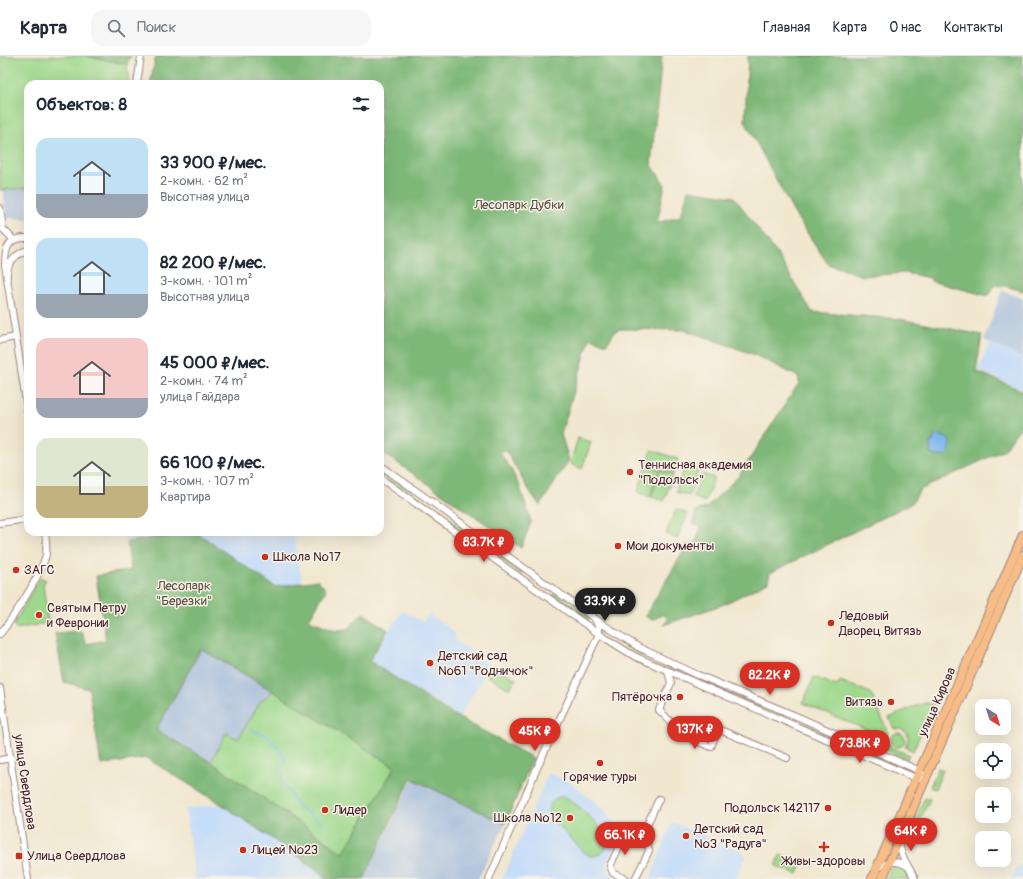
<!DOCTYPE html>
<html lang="ru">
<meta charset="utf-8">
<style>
body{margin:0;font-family:Pangolin,sans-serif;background:#f6f6f7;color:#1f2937;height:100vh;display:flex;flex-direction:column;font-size:15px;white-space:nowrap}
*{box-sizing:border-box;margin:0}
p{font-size:13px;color:#747a83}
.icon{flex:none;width:22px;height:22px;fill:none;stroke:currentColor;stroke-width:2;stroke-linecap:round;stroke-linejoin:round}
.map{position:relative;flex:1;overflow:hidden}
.sheet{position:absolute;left:24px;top:24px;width:360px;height:456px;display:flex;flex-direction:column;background:#fff;border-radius:12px;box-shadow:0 4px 16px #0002}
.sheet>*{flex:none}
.needle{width:26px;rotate:142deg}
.buttons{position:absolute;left:975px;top:643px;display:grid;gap:8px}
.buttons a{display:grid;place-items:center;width:36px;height:36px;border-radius:8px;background:#fff;box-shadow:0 4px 16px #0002;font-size:20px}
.price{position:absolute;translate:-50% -34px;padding:0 9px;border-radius:14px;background:#d93025;color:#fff;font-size:13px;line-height:26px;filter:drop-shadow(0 1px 2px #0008)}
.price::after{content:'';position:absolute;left:50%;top:24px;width:12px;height:9px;margin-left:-6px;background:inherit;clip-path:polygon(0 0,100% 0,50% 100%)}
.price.active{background:#222;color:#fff}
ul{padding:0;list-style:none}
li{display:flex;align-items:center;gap:12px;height:100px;padding:0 12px}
li span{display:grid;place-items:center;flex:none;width:112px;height:80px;border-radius:12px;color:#555}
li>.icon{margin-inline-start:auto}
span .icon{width:48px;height:48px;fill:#fffc;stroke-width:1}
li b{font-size:17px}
h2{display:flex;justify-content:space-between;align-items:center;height:48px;padding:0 12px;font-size:17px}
header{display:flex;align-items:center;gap:24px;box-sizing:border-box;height:56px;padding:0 20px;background:#fff;border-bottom:1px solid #e0e1e3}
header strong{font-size:19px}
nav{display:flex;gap:22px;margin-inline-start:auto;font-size:14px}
.search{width:280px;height:36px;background:#f6f6f7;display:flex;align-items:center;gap:10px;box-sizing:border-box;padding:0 14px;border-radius:12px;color:#747a83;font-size:15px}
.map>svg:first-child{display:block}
.built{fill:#c6ddf8}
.industrial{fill:#b4c6dd}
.green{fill:#9ed88c;stroke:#747c5c}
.forest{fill:#7eb878;stroke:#646c52;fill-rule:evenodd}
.water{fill:#7bb6ed;stroke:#626a8c}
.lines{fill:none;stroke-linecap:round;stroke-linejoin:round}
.stream{stroke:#7bb6ed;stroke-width:1.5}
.minor-casing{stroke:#9e837d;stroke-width:8}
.major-casing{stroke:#9e837d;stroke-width:10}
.minor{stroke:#fff;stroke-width:6}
.major{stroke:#f7bd88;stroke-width:8}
.poi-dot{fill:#c8321e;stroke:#f7f3e8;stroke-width:1.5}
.labels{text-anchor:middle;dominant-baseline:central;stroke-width:3;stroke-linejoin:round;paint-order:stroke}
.park-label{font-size:13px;fill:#5f4d43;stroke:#f7f3e8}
.poi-label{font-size:13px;fill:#4a1f2b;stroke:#f7f3e8;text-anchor:start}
.street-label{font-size:13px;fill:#4a1f2b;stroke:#f7f3e8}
</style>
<header>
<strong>Карта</strong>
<div class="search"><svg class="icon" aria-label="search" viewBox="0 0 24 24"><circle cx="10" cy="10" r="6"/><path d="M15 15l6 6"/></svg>Поиск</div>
<nav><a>Главная</a><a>Карта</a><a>О нас</a><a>Контакты</a></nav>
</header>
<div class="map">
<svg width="1023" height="823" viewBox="0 0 1023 823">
<rect width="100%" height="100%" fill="#f7f3e8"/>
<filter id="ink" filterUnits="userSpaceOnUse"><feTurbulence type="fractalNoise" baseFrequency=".025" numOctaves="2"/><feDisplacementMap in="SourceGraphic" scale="8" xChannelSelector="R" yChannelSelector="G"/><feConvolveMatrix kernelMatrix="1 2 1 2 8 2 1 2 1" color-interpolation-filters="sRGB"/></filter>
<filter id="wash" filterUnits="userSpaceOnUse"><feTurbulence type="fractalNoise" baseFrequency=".012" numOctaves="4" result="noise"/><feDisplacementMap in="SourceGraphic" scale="16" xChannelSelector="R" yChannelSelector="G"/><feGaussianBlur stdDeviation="0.9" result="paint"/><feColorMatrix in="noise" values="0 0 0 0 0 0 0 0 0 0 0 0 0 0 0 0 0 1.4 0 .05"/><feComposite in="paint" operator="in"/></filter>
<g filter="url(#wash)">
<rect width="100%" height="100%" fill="#f1e7cf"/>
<!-- built -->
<g class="built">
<polygon points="990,287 1023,302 1023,334 978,314"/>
<polygon points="125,476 294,476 302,526 275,531 196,476 127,486"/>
<polygon points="403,555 423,566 429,558 454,576 455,584 491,609 459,661 369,605 388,574"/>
<polygon points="549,717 570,726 603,753 620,771 621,774 606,808 608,815 615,823 502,823"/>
<polygon points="221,748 321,816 325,823 195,823 185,753"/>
<polygon points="672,766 740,795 746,800 736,823 650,823"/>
<polygon points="1018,808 1023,810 1023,823 1011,823"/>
</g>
<!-- industrial -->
<g class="industrial">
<polygon points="28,132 28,163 5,162 4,134"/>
<polygon points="1002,234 1023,243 1023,302 984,284"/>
<polygon points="201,593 273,635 261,645 238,683 226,677 211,706 156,674"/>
<polygon points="412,723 505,768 478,823 365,823"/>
</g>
<!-- green -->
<g class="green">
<polygon points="0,0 86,0 127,8 129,28 28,28 28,132 0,134"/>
<polygon points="578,382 591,386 582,413 570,408"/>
<polygon points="652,394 678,403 673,418 647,408"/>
<polygon points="685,409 698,414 689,440 676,436"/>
<polygon points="646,410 659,414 650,441 638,436"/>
<polygon points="380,413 524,516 522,519 380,418"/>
<polygon points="660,414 673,419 664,445 651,441"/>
<polygon points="702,418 714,422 705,446 693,441"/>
<polygon points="676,453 688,458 677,483 666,478"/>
<polygon points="42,522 46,524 43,528 48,565 47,567 16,573 14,568 39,523"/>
<polygon points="557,538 588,561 589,564 585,564 554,542 553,539"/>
<polygon points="618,582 639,595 689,618 689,620 688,621 638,598 616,585"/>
<polygon points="493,609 516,623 510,633 487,620"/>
<polygon points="814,621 837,630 840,625 871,637 888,676 886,682 803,647"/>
<polygon points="701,623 790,661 790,663 788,664 700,626"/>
<polygon points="273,635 395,711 343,797 211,706 226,677 238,683 261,645"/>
<path d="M925 647 934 648 913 695 905 691C912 681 907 671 894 673L889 662 910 652Z"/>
<polygon points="801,666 843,685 842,687 800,669 800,667"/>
<circle cx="898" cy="684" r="7"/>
<polygon points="875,679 888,685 891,691 909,699 907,703 858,682"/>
<polygon points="846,686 903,711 902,714 845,689"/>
<polygon points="938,712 943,714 935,733 930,731"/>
<path d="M563 740C573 744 601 770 606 780 608 785 607 791 604 795 600 799 595 800 590 800L584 796 550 761C546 750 552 742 563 740Z"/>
<polygon points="925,741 930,743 906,791 904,789"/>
<polygon points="780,799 802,808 798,818 776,810"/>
<path d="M897 809C905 811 907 816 911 823H886L891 812Z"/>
</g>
<!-- forest -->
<g class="forest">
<polygon points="86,0 131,0 127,8"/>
<polygon points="156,0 662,0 651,108 665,129 657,167 681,160 688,134 734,141 777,198 812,256 900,263 982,279 976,315 1023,335 1023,367 1004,394 920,434 912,447 770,517 768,526 724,548 664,569 668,563 663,558 652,564 645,560 682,498 685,488 694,491 701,471 692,468 696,455 706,452 738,421 799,327 799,321 753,298 685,274 620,273 615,275 607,288 590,282 561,378 569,404 540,450 525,428 505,393 500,397 511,413 520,431 531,466 521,492 380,395 380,28 150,28"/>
<polygon points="748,0 1023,0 1023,235 1005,230 994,229 988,240 931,225 931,222 905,217 863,220 828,208 794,157 745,65"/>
<path d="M196 476 275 531 318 524 326 534 309 564 336 574 347 573 363 557 388 574 369 605 452 658 533 702 505 768 411 722 364 823H325L321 816 221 748 146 702 101 709 89 633 64 626 55 577 81 575 86 588 106 584 96 520 131 514 127 486ZM201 593 273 635 395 711 343 797 211 706 156 674Z"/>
</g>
<!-- water -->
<path class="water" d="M935 379 942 380 949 383C954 398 944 404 931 398L930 386H933Z"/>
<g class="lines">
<!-- stream -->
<g class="stream">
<polyline points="250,672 256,676 269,680 285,702 284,709"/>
<polyline points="283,715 282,725 297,749 323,768"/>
</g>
</g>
</g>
<g filter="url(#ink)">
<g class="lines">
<!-- minor casing -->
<g class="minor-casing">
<g id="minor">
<polyline points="137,28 141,0"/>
<polyline points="0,152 3,173 14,184"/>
<path d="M28 182C8 181 5 192 5 209L28 359"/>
<path d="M7 218C7 207 18 196 28 194"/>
<polyline points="0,284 16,281"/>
<polyline points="380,409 604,569 638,591 698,619 796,660 920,715 926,724"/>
<polyline points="380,422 599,578 634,600 918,723"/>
<polyline points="0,467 28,463"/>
<path d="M0 578C13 562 42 518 46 498 47 491 46 483 45 476"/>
<polyline points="668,615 671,627 659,654 671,666 677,677 711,691 718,673 787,702"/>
<polyline points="0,632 28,823"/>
<polyline points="0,704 11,702"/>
<polyline points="641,781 659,743"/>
<polyline points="898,786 903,801 915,823"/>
<path d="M877 812C888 806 896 803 907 810"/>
<polyline points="489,823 538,710 599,578 599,572 595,563"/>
<polyline points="626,823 613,817 610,810 623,782 641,781 647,786 649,795 635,823"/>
</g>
</g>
<!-- major casing -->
<g class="major-casing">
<g id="major">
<polyline points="872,823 1023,479"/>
<polyline points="882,823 1023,499"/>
</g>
</g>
<!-- minor -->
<use href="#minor" class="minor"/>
<!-- major -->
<use href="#major" class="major"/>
</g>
</g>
<!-- markers -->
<g class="poi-dot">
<circle cx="630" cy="416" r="4"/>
<circle cx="618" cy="490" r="4"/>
<circle cx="265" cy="501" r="4"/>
<circle cx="16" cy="514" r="4"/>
<circle cx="39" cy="559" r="4"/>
<circle cx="831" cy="567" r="4"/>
<circle cx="430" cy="607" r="4"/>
<circle cx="680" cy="641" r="4"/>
<circle cx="891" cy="646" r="4"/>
<circle cx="600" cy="707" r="4"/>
<circle cx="828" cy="752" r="4"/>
<circle cx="325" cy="754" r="4"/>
<circle cx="570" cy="762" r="4"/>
<circle cx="686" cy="780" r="4"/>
<path d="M822 785h4v4h4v4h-4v4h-4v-4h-4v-4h4z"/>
<circle cx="243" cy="794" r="4"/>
<rect x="15" y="796" width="8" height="8" rx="2"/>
</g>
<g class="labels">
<!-- park labels -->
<g class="park-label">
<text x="519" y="149">Лесопарк Дубки</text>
<text x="184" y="530">Лесопарк<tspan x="184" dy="15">"Березки"</tspan></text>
</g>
<!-- poi labels -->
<g class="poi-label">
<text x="638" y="409">Теннисная академия<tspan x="638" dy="15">"Подольск"</tspan></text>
<text x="626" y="490">Мои документы</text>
<text x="273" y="501">Школа №17</text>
<text x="24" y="514">ЗАГС</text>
<text x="47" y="552">Святым Петру<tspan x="47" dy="15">и Февронии</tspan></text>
<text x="839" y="560">Ледовый<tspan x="839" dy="15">Дворец Витязь</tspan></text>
<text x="438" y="600">Детский сад<tspan x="438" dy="15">№61 "Родничок"</tspan></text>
<text x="672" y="641" text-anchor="end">Пятёрочка</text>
<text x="883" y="646" text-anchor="end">Витязь</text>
<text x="600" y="721" text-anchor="middle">Горячие туры</text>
<text x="820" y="752" text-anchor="end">Подольск 142117</text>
<text x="333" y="754">Лидер</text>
<text x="562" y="762" text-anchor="end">Школа №12</text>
<text x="694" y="773">Детский сад<tspan x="694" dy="15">№3 "Радуга"</tspan></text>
<text x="251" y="794">Лицей №23</text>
<text x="27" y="800">Улица Свердлова</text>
<text x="824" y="805" text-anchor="middle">Живы-здоровы</text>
</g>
<!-- street labels -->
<g class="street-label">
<text transform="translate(937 646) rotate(-66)">улица Кирова</text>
<text transform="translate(25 726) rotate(82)">улица Свердлова</text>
</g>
</g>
</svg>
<div class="buttons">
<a><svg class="needle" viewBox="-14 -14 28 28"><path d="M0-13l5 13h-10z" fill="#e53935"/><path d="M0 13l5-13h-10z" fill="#747a83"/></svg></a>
<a><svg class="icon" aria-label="locate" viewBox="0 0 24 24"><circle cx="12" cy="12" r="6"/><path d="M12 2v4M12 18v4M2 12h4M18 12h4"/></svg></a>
<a>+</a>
<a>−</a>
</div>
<b class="price" style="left:484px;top:507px">83.7K ₽</b>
<b class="price active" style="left:605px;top:566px">33.9K ₽</b>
<b class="price" style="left:770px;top:640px">82.2K ₽</b>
<b class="price" style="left:695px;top:694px">137K ₽</b>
<b class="price" style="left:535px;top:696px">45K ₽</b>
<b class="price" style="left:860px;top:708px">73.8K ₽</b>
<b class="price" style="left:911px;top:796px">64K ₽</b>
<b class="price" style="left:625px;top:800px">66.1K ₽</b>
<section class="sheet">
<h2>Объектов: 8<svg class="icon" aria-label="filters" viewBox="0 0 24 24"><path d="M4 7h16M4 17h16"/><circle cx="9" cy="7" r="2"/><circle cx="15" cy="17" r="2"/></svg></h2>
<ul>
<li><span style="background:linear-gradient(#bfe0f5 70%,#9aa5b1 0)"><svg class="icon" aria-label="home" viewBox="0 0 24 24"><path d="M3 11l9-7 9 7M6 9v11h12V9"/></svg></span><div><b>33 900 ₽/мес.</b><p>2-комн. · 62 m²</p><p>Высотная улица</p></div></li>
<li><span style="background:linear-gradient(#bfe0f5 70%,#9aa5b1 0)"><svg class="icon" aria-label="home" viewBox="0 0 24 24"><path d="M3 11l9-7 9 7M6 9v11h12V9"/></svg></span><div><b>82 200 ₽/мес.</b><p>3-комн. · 101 m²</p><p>Высотная улица</p></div></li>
<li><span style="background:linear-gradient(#f6c9c9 75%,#9aa5b1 0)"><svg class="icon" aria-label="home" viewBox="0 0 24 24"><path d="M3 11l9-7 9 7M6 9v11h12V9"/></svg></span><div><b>45 000 ₽/мес.</b><p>2-комн. · 74 m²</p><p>улица Гайдара</p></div></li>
<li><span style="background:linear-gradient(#dfe7d0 60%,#c2b280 0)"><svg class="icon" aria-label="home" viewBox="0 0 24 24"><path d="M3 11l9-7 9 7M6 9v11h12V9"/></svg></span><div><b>66 100 ₽/мес.</b><p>3-комн. · 107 m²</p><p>Квартира</p></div></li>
</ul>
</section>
</div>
